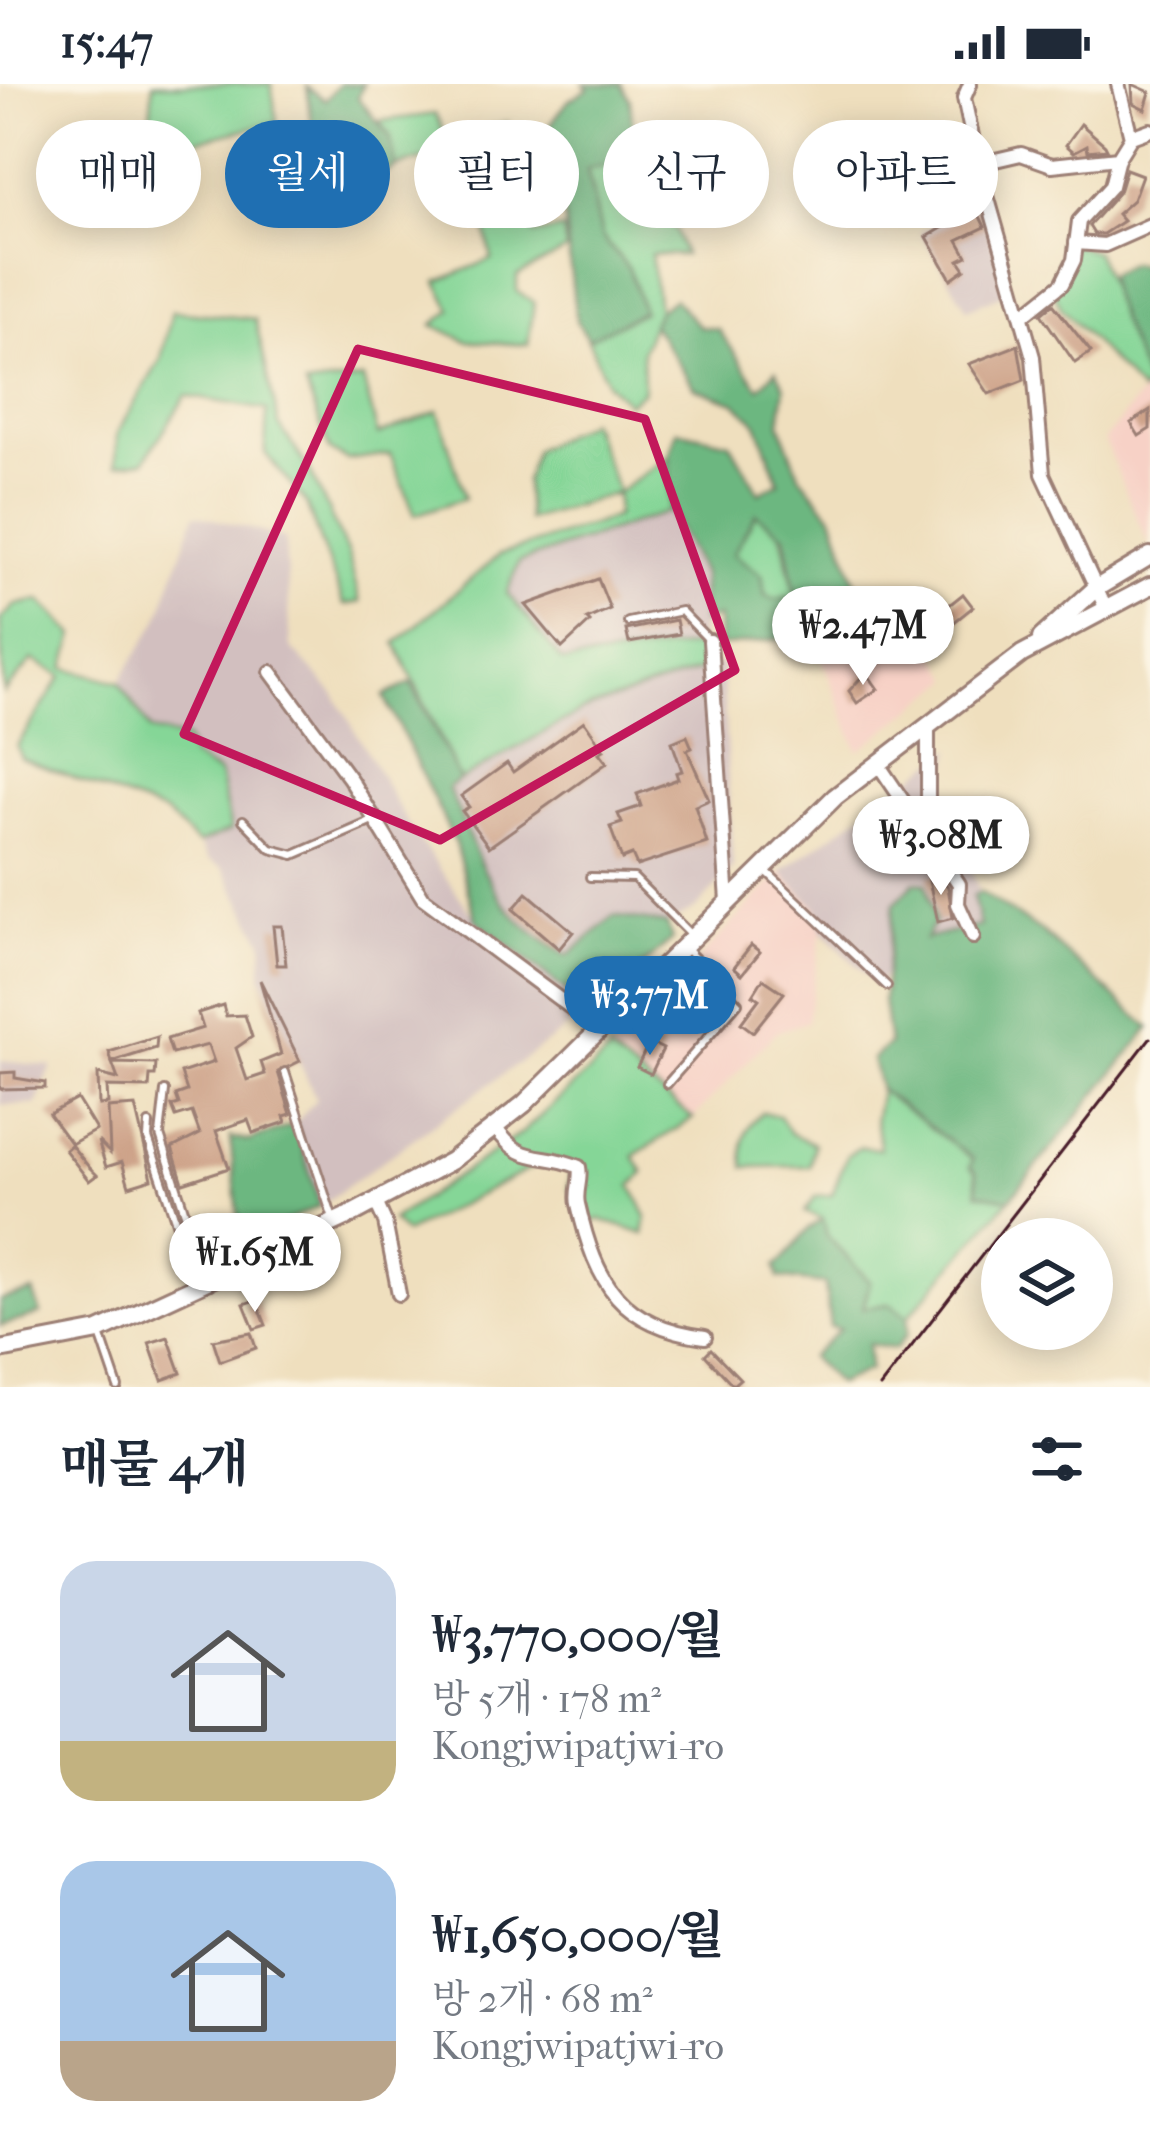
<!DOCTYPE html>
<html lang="ko">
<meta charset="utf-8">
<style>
body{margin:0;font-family:"IM FELL French Canon","Noto Serif KR",serif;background:#f6f6f7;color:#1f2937;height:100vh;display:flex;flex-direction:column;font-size:45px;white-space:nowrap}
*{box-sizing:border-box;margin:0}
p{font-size:39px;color:#747a83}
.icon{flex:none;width:66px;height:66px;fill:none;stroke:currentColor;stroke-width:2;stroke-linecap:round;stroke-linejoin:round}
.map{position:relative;height:1303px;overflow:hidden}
.drawer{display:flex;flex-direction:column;background:#fff;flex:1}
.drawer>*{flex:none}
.top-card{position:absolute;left:36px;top:36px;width:1080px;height:108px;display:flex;gap:24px}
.controls{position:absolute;left:981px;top:1134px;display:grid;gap:24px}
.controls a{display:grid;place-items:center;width:132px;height:132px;border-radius:50%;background:#fff;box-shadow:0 6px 30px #0003;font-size:60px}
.price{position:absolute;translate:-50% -102px;padding:0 27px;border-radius:42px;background:#fff;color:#222;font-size:39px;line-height:78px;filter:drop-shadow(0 3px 6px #0008)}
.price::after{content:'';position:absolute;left:50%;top:72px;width:36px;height:27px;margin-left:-18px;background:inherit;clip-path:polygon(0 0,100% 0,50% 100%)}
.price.active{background:#1f6fb2;color:#fff}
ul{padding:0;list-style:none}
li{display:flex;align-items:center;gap:36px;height:300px;padding:0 60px}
li span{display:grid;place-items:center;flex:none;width:336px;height:240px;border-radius:36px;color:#555}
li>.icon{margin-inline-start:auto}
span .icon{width:144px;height:144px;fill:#fffc;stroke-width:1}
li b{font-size:51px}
h2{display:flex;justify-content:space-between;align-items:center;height:144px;padding:0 60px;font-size:51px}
.tag{padding:0 42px;border-radius:54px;background:#fff;box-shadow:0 6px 30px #0003;font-size:42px;line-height:108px}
.tag.active{background:#1f6fb2;color:#fff}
.status{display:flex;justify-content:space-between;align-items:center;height:84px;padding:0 60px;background:#fff;direction:ltr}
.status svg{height:33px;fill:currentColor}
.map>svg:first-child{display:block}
.built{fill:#f7d1c6}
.industrial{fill:#d2bfbf}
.green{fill:#85d697;stroke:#687a61;stroke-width:3}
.forest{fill:#6cb780;stroke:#5b6b56;stroke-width:3;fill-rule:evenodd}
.building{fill:#cea389}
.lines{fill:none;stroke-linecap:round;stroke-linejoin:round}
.service-casing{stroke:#9c7f74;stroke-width:12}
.minor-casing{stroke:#9c7f74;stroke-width:18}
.secondary-casing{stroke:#9c7f74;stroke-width:22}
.service{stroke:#fff;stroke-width:6}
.minor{stroke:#fff;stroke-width:12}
.secondary{stroke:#fff;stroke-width:16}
.rail{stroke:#4a1f2b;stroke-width:3}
.marked{fill:none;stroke:#c2185b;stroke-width:9;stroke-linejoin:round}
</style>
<div class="status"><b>15:47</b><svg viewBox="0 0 49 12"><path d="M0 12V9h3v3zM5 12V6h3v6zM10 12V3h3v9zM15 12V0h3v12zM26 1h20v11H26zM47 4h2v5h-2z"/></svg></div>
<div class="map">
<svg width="1150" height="1303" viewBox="0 0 1150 1303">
<rect width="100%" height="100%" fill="#fcf5e5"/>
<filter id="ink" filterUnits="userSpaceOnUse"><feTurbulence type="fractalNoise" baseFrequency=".00833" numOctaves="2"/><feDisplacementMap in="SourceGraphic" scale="24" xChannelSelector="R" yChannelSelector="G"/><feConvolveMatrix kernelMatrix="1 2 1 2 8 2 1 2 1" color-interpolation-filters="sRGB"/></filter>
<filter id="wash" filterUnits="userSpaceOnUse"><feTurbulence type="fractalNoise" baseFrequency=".004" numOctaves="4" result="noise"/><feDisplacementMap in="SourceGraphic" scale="48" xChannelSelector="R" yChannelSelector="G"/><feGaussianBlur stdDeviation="2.7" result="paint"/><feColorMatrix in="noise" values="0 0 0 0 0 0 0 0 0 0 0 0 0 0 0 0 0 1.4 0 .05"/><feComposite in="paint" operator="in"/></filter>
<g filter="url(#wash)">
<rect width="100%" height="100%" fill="#efdfbe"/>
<!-- built -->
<g class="built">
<polygon points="1150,299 1149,463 1104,356"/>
<polygon points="867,532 904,546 915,536 952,595 858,667 813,551 834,557"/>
<polygon points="781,788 816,823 822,848 807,938 776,948 693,1034 610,968"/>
</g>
<!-- industrial -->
<g class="industrial">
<polygon points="977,119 1010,207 967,225 920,148"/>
<polygon points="670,427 706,503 699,561 563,578 507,509 519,478"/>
<polygon points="195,430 285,454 291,563 335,611 408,740 476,836 591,927 320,1122 295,1040 316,1015 261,892 264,859 223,784 208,776 198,760 231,746 219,691 192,674 186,655 151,647 119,598 158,537"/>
<polygon points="722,579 733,784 697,824 667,840 614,833 568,873 535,854 503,825 447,703 584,626"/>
<polygon points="953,664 943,700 961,735 956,750 980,808 973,813 980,842 923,855 894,820 888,886 877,902 822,848 816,823 781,788"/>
<polygon points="0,977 52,982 36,1021 0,1021"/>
</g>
<!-- green -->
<g class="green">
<polygon points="153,0 271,0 277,38 163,64 148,58"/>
<polygon points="435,30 447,53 508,38 534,151 563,145 566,166 517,192 517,208 534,218 528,261 467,257 433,241 452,226 437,198 492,175 478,108 458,104 445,70 396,83 390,53 379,37"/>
<polygon points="612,81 627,100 642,99 676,147 684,171 651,170 658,226 642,266 643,307 628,319 607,299 588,255 643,228 629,185 602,153 587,85"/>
<polygon points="1067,158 1096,168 1147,301 1141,309 1062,225 1050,201"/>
<polygon points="172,227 255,235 279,341 310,387 348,470 360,518 344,521 306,419 265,369 267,326 186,312 144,377 116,381 117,349 161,275"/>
<polygon points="363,295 378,351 438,327 465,414 415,431 390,370 347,376 330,366 306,302"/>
<polygon points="589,337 618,408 669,372 670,427 519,478 507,509 563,578 699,561 705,585 584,626 460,696 396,559 499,471 616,433 617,409 528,436 525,397 535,366"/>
<polygon points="755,429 781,449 796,513 773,515 765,510 762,491 732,469"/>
<polygon points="40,516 75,551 65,584 119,598 151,647 186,655 192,674 219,690 231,746 198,760 165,729 21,674 17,662 62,592 33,576 4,609 0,536 16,521"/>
<polygon points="610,968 693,1034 634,1072 644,1089 632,1102 647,1133 644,1150 599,1135 593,1138 569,1104 572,1085 537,1081 405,1149 392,1136 523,1048"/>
<polygon points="880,1006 974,1076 978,1109 1010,1115 908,1233 889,1220 863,1224 870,1198 827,1152 823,1135 805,1128 816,1112 832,1111 847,1071 861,1063 880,1065 875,1034"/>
<path d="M762 1028 779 1032 790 1049 814 1060 810 1082 745 1083C740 1059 744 1044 762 1028Z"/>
</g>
<!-- forest -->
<g class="forest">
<polygon points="340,0 363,0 358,14 390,53 396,83 324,127 307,3 325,16"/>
<polygon points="584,0 621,0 630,15 636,77 587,85 602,153 629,185 643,227 588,255 576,236 559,84 549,42 569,16 588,5"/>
<polygon points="672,48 691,50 710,104 688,130 658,70"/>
<path d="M1130 179 1150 183 1147 301C1137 274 1108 215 1108 191Z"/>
<path d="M674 215 700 243 718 245 759 304 776 286 785 303 780 339 799 390 834 434 867 532 834 557C799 547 756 561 719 562L718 533 702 538V490L670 427 669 372 677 346 730 358 759 409 779 398 757 339 735 318 695 304 652 240 658 226ZM756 430 785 451 796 513 774 515 765 511 762 491 733 470Z"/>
<path d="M411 599 460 696 448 704C483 781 490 829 568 872L614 832 667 840 672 856 591 927 476 836 455 759 384 612Z"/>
<polygon points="915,798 926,799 935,838 925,855 980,842 973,812 980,808 1042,848 1150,944 1010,1115 978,1109 976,1088 970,1083 973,1075 880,1006 872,975 889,960 883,916 894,820"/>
<polygon points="295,1040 320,1122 252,1153 238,1131 230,1053 248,1057"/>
<path d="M823 1135 827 1152 870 1198 863 1224 889 1220 908 1233 907 1250 895 1265 868 1260 869 1286 837 1300 810 1273 840 1245 830 1243 825 1200 779 1194 776 1182C796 1166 800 1147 823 1135Z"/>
<polygon points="33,1208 41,1230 0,1242 0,1216"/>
</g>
<g id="blocks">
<!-- building -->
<g class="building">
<polygon points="1132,0 1150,8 1145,25 1133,19"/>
<polygon points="1081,40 1105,61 1107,65 1088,67 1087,61 1074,68 1066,61"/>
<polygon points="1126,85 1142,91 1133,116 1117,130 1123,137 1103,150 1094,150 1089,142 1119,108"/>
<polygon points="976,124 985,143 958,156 967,172 959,176 965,185 951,195 927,153"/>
<polygon points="1053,220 1091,268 1075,279 1041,230"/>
<polygon points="1018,261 1024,296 989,310 969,280"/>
<polygon points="1150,326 1150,345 1139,352 1131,339"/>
<polygon points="598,495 610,525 587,535 590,538 562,564 526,521"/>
<polygon points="963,510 973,523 933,555 923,542"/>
<polygon points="676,536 679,550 629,559 626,546"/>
<polygon points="878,552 895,564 869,579"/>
<polygon points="866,588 878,605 857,619 849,607"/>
<polygon points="584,637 604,666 599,669 607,679 489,763 462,727 469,723 461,712 507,679 513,688"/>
<polygon points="687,652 692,664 687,666 709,716 695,722 707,759 637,782 632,771 622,775 610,743 622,739 618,730 641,722 637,710 678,695 676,689 682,687 672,658"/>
<polygon points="909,744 915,755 869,766 866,752"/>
<polygon points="939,790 948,803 953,834 938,838 928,792"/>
<polygon points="527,809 573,848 559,865 513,825"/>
<polygon points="273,842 282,842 286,881 277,881"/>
<polygon points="751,861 760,868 742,890 734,883"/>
<polygon points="763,895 784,909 753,948 741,939 759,915 753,911"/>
<polygon points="260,896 300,977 278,988 291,1030 284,1032 286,1038 253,1049 248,1036 216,1047 229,1084 183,1099 172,1064 200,1050 192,1028 176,1033 172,1022 179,1020 176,1011 187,1007 181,989 214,978 208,961 172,970 167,955 203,944 198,929 223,921 226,932 245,931 252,953 236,964 247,996 265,990 261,978 281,970"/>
<polygon points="699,902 722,923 714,932 688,914"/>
<polygon points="157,953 156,964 112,978 109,968"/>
<polygon points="649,958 663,965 651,990 637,983"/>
<polygon points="112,979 156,980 155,992 150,992 149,1004 107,1003 108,1020 99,1021 98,990 118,995"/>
<polygon points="15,988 15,994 45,999 45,1004 0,1005 0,989"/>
<polygon points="77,1015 96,1046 71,1060 49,1030"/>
<polygon points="135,1022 152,1095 129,1102 122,1078 106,1083 98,1057 110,1069 108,1024"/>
<polygon points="71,1061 88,1082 97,1091 89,1097 65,1066"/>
<polygon points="256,1216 266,1241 254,1245 244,1220"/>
<polygon points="251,1249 256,1264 220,1277 213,1256"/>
<polygon points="168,1253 181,1289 162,1296 149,1259"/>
<polygon points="711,1265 740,1295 733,1301 705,1271"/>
</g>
</g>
</g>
<g filter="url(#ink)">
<use href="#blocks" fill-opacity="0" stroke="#9c7f74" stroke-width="3"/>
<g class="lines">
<!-- service casing -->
<g class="service-casing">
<g id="service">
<polyline points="628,538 681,527 710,557"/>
<polyline points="243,736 271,765 294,771 375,736"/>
<polyline points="764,785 887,902"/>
<polyline points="590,793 634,794 691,851"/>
<polyline points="285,988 333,1135"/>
<polyline points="667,1000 738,919 687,866"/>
<polyline points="165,1007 160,1051 206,1194"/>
<polyline points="149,1040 148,1054 196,1199"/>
<polyline points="100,1250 118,1303"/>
</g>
</g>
<!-- minor casing -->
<g class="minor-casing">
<g id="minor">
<polyline points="970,0 964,14 978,80 1033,273 1043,390 1107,527"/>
<polyline points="1131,53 1150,46"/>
<polyline points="978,80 1021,70 1052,81 1118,74 1131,53 1118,0"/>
<polyline points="1076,159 1105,161 1150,141"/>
<polyline points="1022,232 1062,200 1074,176 1079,137 1111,102 1118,74"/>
<polyline points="710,557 728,817"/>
<polyline points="271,588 350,695 423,814 601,946"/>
<polyline points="928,642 928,752"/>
<polyline points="878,680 959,800 958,820 973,853"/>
<path d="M495 1043C523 1084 540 1066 579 1083 582 1096 575 1107 578 1120 596 1201 622 1242 705 1253"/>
<polyline points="376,1118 385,1138 399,1210"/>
</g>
</g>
<!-- secondary casing -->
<g class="secondary-casing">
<g id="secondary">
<polyline points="1041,554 1095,505 1150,472"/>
<polyline points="0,1266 99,1247 350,1131 451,1077 524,1020 835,713 1022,570 1150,502"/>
</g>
</g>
<!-- service -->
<use href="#service" class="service"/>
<!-- minor -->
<use href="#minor" class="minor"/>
<!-- secondary -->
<use href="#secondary" class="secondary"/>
<!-- rail -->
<polyline class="rail" points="880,1303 1150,954"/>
</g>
</g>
<!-- marked area -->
<path class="marked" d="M358 265 645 335 735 586 440 756 184 650Z"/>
</svg>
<div class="controls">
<a><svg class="icon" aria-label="layers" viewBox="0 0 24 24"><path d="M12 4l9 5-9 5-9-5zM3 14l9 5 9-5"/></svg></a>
</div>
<b class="price" style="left:863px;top:604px">₩2.47M</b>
<b class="price" style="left:941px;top:814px">₩3.08M</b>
<b class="price active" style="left:650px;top:974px">₩3.77M</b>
<b class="price" style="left:255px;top:1231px">₩1.65M</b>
<div class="top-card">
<a class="tag">매매</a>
<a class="tag active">월세</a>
<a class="tag">필터</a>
<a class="tag">신규</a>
<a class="tag">아파트</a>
</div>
</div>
<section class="drawer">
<h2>매물 4개<svg class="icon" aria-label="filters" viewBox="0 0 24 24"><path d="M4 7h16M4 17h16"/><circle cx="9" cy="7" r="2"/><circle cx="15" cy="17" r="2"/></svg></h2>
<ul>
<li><span style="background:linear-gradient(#c9d6e8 75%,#c2b280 0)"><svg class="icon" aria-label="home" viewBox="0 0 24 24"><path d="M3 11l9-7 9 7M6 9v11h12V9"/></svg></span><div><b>₩3,770,000/월</b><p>방 5개 · 178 m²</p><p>Kongjwipatjwi-ro</p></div></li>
<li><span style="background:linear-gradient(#a9c7e8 75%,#b9a48a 0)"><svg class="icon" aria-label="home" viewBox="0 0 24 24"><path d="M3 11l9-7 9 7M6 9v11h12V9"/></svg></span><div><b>₩1,650,000/월</b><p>방 2개 · 68 m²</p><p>Kongjwipatjwi-ro</p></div></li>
</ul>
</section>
